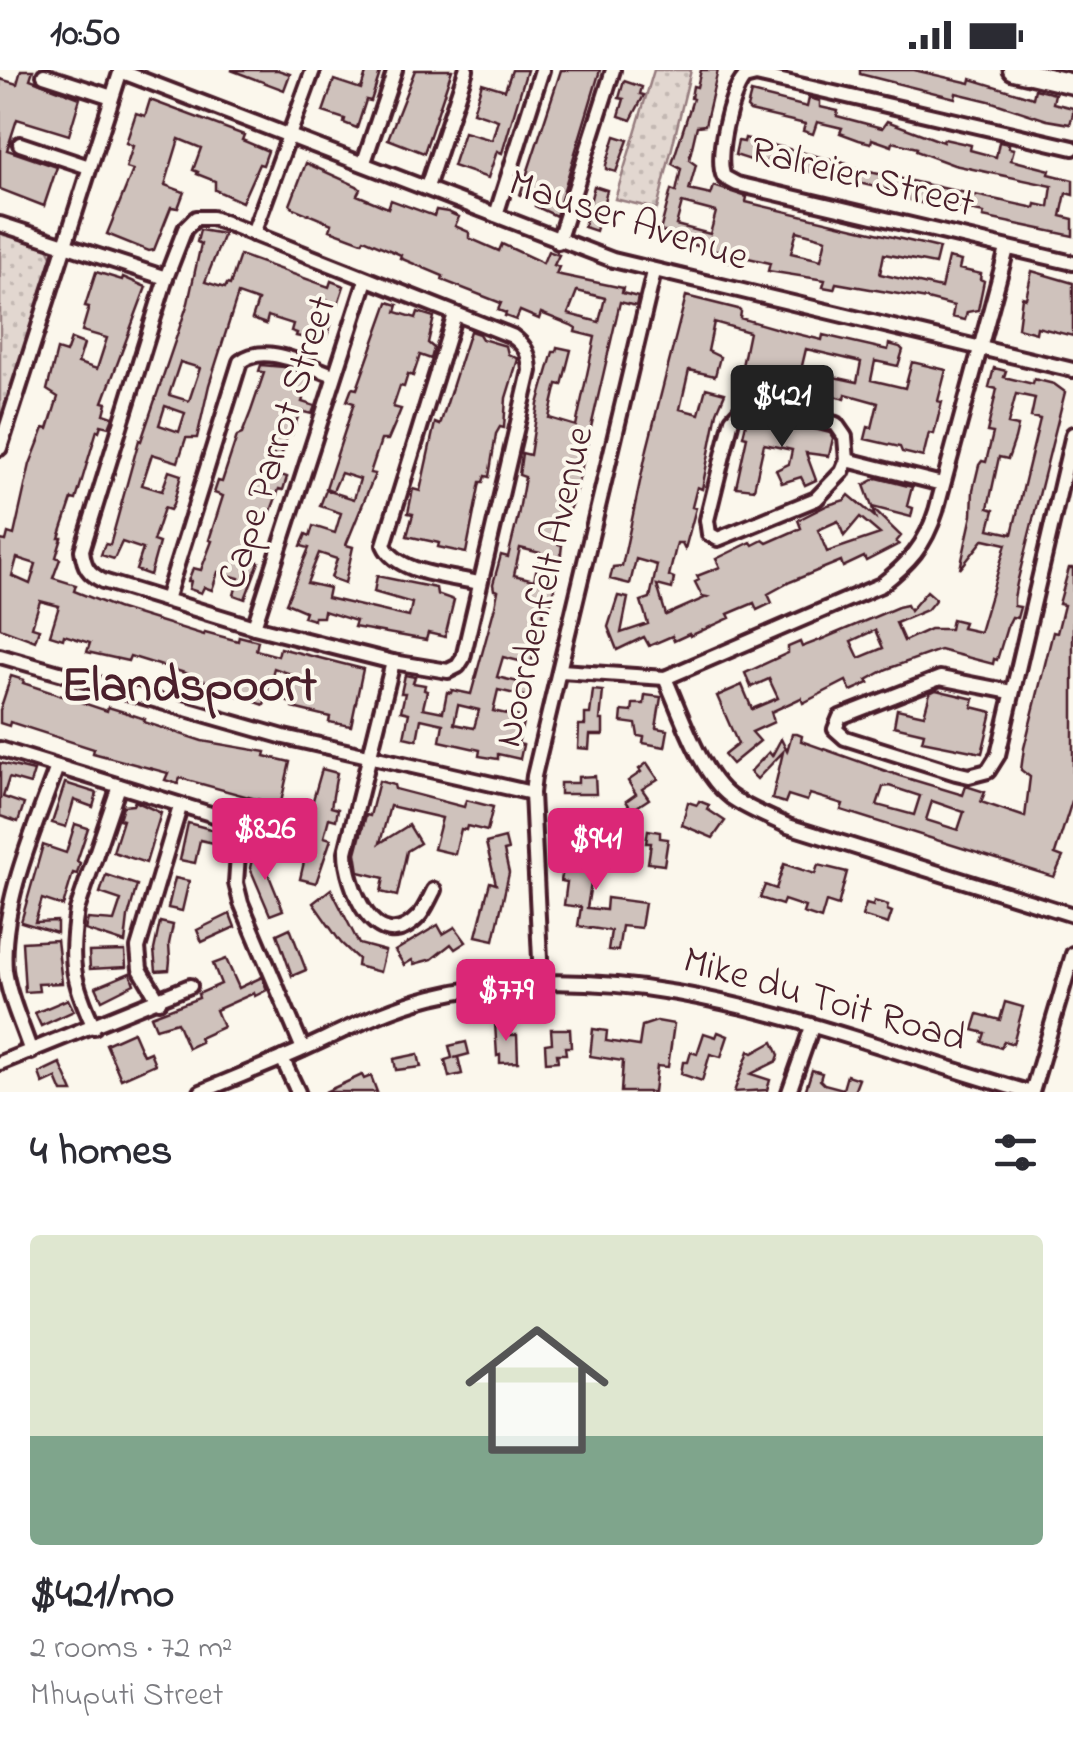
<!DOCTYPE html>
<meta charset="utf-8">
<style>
body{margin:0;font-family:"Indie Flower",sans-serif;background:#f2f2f3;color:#2b2b33;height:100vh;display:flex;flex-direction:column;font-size:38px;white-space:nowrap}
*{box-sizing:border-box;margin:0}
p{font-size:32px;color:#7c7c81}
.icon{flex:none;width:55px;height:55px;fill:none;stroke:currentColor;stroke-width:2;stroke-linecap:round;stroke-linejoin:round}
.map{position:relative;height:1022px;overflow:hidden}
.sheet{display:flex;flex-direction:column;background:#fff;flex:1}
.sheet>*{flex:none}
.price{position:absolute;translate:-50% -85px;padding:0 22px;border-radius:10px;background:#db2777;color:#fff;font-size:32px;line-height:65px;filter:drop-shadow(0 2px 5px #0008)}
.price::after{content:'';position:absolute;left:50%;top:60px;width:30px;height:22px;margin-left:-15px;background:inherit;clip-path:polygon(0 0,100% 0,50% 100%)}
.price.selected{background:#222;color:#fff}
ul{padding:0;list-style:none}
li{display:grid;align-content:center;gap:20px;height:530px;padding:0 30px}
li+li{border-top:2px solid #e1e1e2}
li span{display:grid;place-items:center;height:310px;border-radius:10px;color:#555}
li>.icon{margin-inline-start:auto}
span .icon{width:180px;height:180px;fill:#fffc;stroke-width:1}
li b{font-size:42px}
h2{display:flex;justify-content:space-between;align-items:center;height:120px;padding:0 30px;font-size:42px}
.status{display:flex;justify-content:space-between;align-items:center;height:70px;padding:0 50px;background:#fff;direction:ltr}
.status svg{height:28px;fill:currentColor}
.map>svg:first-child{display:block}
.grass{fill:url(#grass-dots);stroke:#967b7e;stroke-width:2.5}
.building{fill:#cfc2bc;stroke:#4a1f2b;stroke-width:2.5;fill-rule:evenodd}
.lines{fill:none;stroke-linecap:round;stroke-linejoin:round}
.street-casing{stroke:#4a1f2b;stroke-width:20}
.secondary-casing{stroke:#4a1f2b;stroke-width:25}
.street{stroke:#fbf7ec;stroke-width:12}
.secondary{stroke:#fbf7ec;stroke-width:18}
.labels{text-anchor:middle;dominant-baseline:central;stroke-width:8;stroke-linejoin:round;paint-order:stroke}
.street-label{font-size:40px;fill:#4a1f2b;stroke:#fbf7ec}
.district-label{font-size:50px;font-weight:bold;fill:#4a1f2b;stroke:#fbf7ec}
</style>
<div class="status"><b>10:50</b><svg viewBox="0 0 49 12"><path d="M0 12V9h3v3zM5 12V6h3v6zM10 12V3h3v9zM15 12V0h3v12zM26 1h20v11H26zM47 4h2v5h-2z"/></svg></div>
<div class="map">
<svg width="1073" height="1022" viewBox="0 0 1073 1022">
<defs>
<pattern id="grass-dots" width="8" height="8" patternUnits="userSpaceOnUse" patternTransform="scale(2.5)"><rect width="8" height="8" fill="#e2d7d0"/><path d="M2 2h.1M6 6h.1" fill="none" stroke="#c3b8b3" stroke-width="1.8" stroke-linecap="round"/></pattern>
</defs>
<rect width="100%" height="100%" fill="#fbf7ec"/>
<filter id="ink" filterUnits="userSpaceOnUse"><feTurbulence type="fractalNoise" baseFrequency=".01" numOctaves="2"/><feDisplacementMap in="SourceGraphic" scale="20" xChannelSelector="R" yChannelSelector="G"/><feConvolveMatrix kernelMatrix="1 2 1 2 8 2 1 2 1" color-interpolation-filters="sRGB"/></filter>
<g filter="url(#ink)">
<!-- grass -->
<g class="grass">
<polygon points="654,0 691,0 657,139 615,129"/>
<polygon points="0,158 46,174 54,190 0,352"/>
</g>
<!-- building -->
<g class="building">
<polygon points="21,0 33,0 30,9 80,28 69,65 17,49 7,80 57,97 44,136 0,119 0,9 17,14"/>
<polygon points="231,0 278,0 290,4 284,20"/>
<polygon points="367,0 381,0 371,31 366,30 357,58 344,53 345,49 323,42 334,10 361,19"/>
<polygon points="415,0 452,0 424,83 388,69"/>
<polygon points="512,0 527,0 502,83 497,81 488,108 453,96 464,62 492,70 498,50 473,42 482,13 505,20"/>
<polygon points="561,0 600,0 556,146 535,136 537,130 520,125"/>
<path d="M701 0H718L705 55 697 56 689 90 696 95 689 120 711 125 714 116 747 127 746 132 939 178 935 194 884 184 880 204 941 218 948 188 961 191 959 199 981 204 980 209 984 211 978 240 967 242 965 250 952 247 954 236 927 229 836 213 834 219 823 217 825 210 768 201 770 193 744 187 742 195 726 191 727 184 690 174 685 171 686 168 660 161 671 120 676 122 681 99 672 94 693 29 691 28 693 16 697 17ZM682 133 716 142 710 164 676 155ZM797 161 826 169 821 190 791 183Z"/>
<polygon points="860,0 914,0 970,13 971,9 1033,28 1035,19 1055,24 1053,33 1073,38 1073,44 1070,54 1047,50 989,31 956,23 955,28 860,4"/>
<polygon points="624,11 642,17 640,24 644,25 631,50 619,46 624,29 619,28"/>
<polygon points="751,23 807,37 809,28 820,31 820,37 838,41 837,46 882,58 887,51 943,72 944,69 971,75 970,80 996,87 999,72 1009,74 1009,78 1014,79 1011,90 1050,100 1049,104 1073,110 1073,125 1066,123 1061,146 1073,149 1073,166 983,147 984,143 961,138 959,145 947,142 949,135 922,129 921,133 910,130 909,125 767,91 766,95 735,85 738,71 744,72 745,68 848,94 847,97 1035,138 1036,134 1049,137 1052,116 954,95 916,81 917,78 893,72 892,76 872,69 871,73 859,70 840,63 842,58 817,52 813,64 803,61 805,54 750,41 747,38"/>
<polygon points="150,30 244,65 242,70 268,81 263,95 259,94 242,132 215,120 215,111 197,104 198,102 193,100 201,78 179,69 165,115 184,122 178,138 171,137 154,180 149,181 107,164 133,100 126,98 133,76 126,73 136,43 145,46"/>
<polygon points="615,66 628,70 616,102 606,99 606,95"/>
<path d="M306 93 357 116 360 119 357 125 388 138 391 130 434 146 436 140 448 142 459 147 455 156 469 162V168L499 181 502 174 543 193 548 181 559 185 554 195 559 197 556 204 623 218 622 223 638 227 636 236 620 232 577 418 564 456 558 454 555 473 562 475 560 492 551 533 546 532 531 594 503 587 497 607 531 615 528 627 498 620 493 641 524 648 518 674 523 675 520 689 498 684V689L479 686 480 680 440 671 443 654 421 649 417 670 404 667 409 643 401 641 405 623H401L405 605 415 607 413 613 425 615 424 620 427 621 423 638 443 642 447 622 451 623 452 620 471 624 495 536 498 521 494 520 493 514 501 485 508 487 518 446 525 407 519 405 522 383 530 385 538 334 553 282H556L557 277 571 280 562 315 557 314 549 348 576 356 595 267 575 262 576 258 571 255 541 243 539 249 520 241 516 250 505 246 506 243 498 240 501 233 442 210 443 206 400 188 401 185 364 169 362 172 330 160 332 154 293 138 290 135ZM577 221 605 228 599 252 568 244ZM520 478 540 483 534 510 514 505ZM458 635 479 640 474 658 454 654Z"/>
<polygon points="594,116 607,120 596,161 584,157"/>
<path d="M200 160 224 164 205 212 225 218 227 214 230 215 240 185 329 217 331 211 344 216 338 234 319 228 312 249 331 255 326 268 321 266 320 271 296 266 297 263 291 261 293 254 268 246 266 254 252 249 258 231 238 224 209 315 197 368H186L178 392 152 384 142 415 162 421 169 401 181 405 173 435 170 440 164 438 153 471 159 473 150 505 136 500 143 479 122 472 114 489 101 485 105 474 110 475 139 370 141 371 188 233 201 174 197 172ZM180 292 200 298 189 331 169 325ZM165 336 185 343 179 362 159 355Z"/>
<polygon points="1032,201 1073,213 1073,266 1037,257 1036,263 1018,258 1022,227 1026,228"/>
<path d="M96 202 122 210 123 207 146 217 103 332 107 333 104 344 113 347 109 357 101 355 99 361 97 360 76 430 72 429 59 468H62L56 487 60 489 53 508 76 515 74 521 117 538 204 565 205 562 238 571 239 566 258 571 256 580 278 586 280 578 363 599 351 656 329 652 330 647 293 638 294 633 288 632 294 605 274 598 264 635 209 616 210 613 188 604 130 586 128 591 87 582 90 573 64 565 63 569 50 565 59 536 40 531 32 557 39 559 35 571 0 558V470L6 471 8 463 14 465 30 394 44 358 48 359 58 327 47 320 57 280 66 283 71 269 84 274 78 293 97 299 107 268 82 261 89 237 85 236ZM17 488 36 494 30 514 12 506Z"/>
<path d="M686 226 738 239 741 242 740 248 785 261 822 270 823 265 888 280 889 274 900 277 903 280 898 296 875 291 871 310 905 318 912 292 946 300 938 331 942 332 934 364 929 363 923 387 902 382 900 377 865 369 868 357 872 358 878 333 846 324 845 329 746 304 741 301 749 262 714 252 708 281 720 287 715 306 689 300 680 339 699 344 706 318 725 323 717 342 702 419 697 417 692 437 696 438 685 479 682 473H677L669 506 674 508 672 519 657 515 666 545 707 527 702 526 695 512 699 510 697 506 720 497 716 489 751 472 753 475 763 470 767 473 801 458 798 450 828 435 845 430 849 425 875 447 872 438 901 466 896 472 899 474 866 491 864 487 843 497 841 491 790 512 768 524 772 533 757 540 754 533 728 544 730 548 690 566 689 564 674 571 672 566 649 576 644 567 617 580 608 557 618 526 628 528 621 563 648 554 641 531 650 528 657 495 636 489 630 514 610 509 613 497 622 496 647 379ZM806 279 861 292 857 312 801 300ZM860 447 880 464 827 482 818 460 838 451 844 466Z"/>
<polygon points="388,232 398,235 396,242 416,248 418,242 434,247 428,273 434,278 431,289 420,285 413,306 408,304 404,317 400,316 393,337 401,339 397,349 388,370 381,370 370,403 375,404 346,475 353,477 345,513 331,508 337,489 319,483 307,513 329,518 327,528 409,547 412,533 374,522 377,506 436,518 437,524 454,530 445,567 428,563 426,570 354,557 356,551 324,541 323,547 314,547 314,550 303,547 305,541 286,533 309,478 301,476 306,464 310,466 313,456 335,463 341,443 320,436 326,420 354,429 360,409 341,403 333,421 326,418 354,333 347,331 352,318 357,319"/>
<polygon points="470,261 479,264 482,269 506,276 508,284 518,289 506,328 504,358 500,357 496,364 489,407 485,406 483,412 480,412 466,483 438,477 439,473 407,466 413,444 408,443 413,419 420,421 435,353 440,355"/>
<polygon points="261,295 284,297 310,307 302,332 315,336 312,344 300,341 292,364 288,363 281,387 274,385 269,401 287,407 283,420 279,419 271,441 267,440 253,490 259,492 245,529 234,525 239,508 218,502 212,520 204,517 201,523 189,519 191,511 188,511 193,498 201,500 212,471 209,470 223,426 214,423 218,411 222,412 237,366 242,364 251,341 264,303 259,301"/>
<path d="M994 298 1006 301 1004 307 1033 314 1034 309 1054 314 1065 322 1017 513 1014 528V536L1020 537 1017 548 1012 547 1007 557 997 590 994 589 993 594 940 580 887 599 867 610 869 613 851 621 846 611 803 633 801 628 771 642 774 652 752 662 760 671 732 694 724 685 738 674 717 626 742 615 752 639 778 628 769 609 751 617 745 603 788 583V577L800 572 802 577 820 570 898 537 907 535 910 541 927 521 936 529 927 540 896 553 904 571 930 559H950L952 549 964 552 962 558 980 562 1006 474 984 469 960 499 972 445 973 420 979 395 982 391 986 392 993 363 987 362 997 319 989 317ZM1016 324 1035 328 1031 347 1040 349 1012 464 989 459 994 440 988 438 999 387 1008 389 1015 369 1018 356 1008 354ZM875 560 883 578 859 588 851 571Z"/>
<polygon points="747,349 775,356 776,349 830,363 833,368 829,386 806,383 816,410 805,415 801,407 782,413 776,400 789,394 792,380 764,374 754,419 736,417 747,367 743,366"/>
<polygon points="877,408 912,417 907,436 913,438 911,447 872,437 864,415"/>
<path d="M1069 498H1073V728L1055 784 1063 787 1054 807 841 740 843 734 810 724 807 731 788 725 785 733 772 729 783 682 757 709 750 702 769 682 772 686 781 669 787 681 792 664H797L802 666 801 671 900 706 963 725 966 716 985 722 981 732 1025 747 1030 707 1021 700 1024 678 1053 562 1057 563 1064 535 1059 534ZM889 716 920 726 914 745 877 735 883 717ZM932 731 964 742 958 760 926 750Z"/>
<polygon points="11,606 24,610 23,613 107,641 108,637 121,641 145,649 144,652 202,671 266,682 265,686 290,692 274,764 261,761 267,732 180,708 178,714 165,710 168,703 93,683 94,679 10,652 9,656 0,653 0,640"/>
<polygon points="593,620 603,621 600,650 603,650 603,665 590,665 589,679 578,678 579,655 585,655 585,644 590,644"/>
<polygon points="936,620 974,629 972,637 992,642 982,683 922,671 924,663 894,656 897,639 924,645 930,623"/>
<polygon points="645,625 661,627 656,658 668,660 665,677 643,673 644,667 638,666 636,654 621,652 622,641 632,642 633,634 644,634"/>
<polygon points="0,693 34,701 30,714 9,708 3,727 24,734 18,752 0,746"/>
<polygon points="647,693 658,709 642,719 649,729 632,740 626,731 636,724 628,711 641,702 639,699"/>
<polygon points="322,699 337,703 331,737 338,739 336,750 329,748 324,767 331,769 316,813 300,809 307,779 301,778 304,767 308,768 313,744 309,744"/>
<polygon points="595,706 596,724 560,724 560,713 578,713 578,707"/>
<polygon points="379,711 394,715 395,719 464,737 466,730 493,737 487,761 467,756 466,760 461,759 455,784 434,779 442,748 390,736 380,773 409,755 420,773 407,781 397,826 381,822 384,808 359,802 356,783 366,745 370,746"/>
<polygon points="65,713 97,723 93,737 74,730 66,757 52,753"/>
<polygon points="135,731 161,743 146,793 113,782 123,750 119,749 123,736 133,735"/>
<polygon points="699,731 709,735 707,739 725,751 713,768 682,755 688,732 697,735"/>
<polygon points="188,753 225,763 223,775 200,770 195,793 180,790"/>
<polygon points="75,754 88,758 77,791 80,793 77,804 73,803 63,836 42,829 35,852 57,851 57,863 21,852 43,775 66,783"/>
<polygon points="648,760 660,762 660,768 668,769 664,795 648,793 651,773 646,773"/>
<polygon points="583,762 599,764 587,838 606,840 607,828 645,833 641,858 622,856 618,881 608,880 611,861 578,856 581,837 564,835 567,812 561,811 568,771 582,772"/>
<polygon points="505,768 508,780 504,781 509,803 494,870 476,866 490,812 496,814 486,773"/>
<polygon points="254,781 268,784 265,796 283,840 270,845 250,798"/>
<polygon points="784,794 815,804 818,795 847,802 838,836 826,832 821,849 803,843 805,837 784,830 782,835 760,828 765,815 776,819"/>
<polygon points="106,805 137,815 128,847 125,873 85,860 88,849 114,851 121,830 100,823"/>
<polygon points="175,808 189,811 182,841 168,838"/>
<polygon points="331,819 359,874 385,881 380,902 357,896 358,889 341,873 313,833"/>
<polygon points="874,831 888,835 887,840 892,842 888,854 862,846 866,834 873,836"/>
<polygon points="230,844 235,857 202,872 197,860"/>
<polygon points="160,852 173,855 169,874 170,890 169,900 156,901 154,880"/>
<polygon points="438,855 443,864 455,857 466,872 455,879 451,874 432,889 414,894 412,890 404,895 395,881"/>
<polygon points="290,858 306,900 292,906 277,864"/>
<polygon points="57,870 62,913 38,914 39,921 25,922 22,872"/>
<polygon points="125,881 126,897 90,899 89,882"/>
<polygon points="226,889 239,918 262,907 267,920 255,926 254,923 216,940 223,957 199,968 201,972 188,978 177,952 156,958 151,946 199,928 198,924 221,914 213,894"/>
<polygon points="130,903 134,914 102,930 96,917"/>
<polygon points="68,929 74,941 41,956 35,943"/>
<polygon points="1005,932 1023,937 1013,974 1004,971 1001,978 982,972 985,963 973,960 978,944 1000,950"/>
<polygon points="657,951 674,954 668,997 657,996 654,1022 621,1022 623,991 590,986 593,959 607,961 606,971 639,976 642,956"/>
<polygon points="508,952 508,965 517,965 518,992 500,993 500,985 497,986 495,953"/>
<polygon points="551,959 570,959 571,977 565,977 566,984 557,984 558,991 546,992 545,974 552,973"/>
<polygon points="133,962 143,985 150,982 155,994 121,1009 106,974"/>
<polygon points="718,962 728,966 721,987 710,984 702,1011 681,1004 683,992 688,992 691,982 697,984 704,963 716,967"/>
<polygon points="466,972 469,984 454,988 458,987 462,1004 449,1007 445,990 452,988 449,976"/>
<polygon points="773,972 779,985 777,991 751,1004 770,1010 767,1020 734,1022 749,981 753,983"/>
<polygon points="418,984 421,997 396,1000 394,989"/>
<polygon points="60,993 73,1022 62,1022 56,1008 43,1014 39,1003"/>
<polygon points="812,1000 822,1003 820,1010 824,1014 843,1019 847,1005 859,1009 854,1022 805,1022"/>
<polygon points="362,1005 364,1009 371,1006 377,1022 325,1022"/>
</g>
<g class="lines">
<!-- street casing -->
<g class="street-casing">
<g id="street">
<polyline points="120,1 613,190 1073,300"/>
<polyline points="44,5 112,27"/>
<polyline points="20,74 89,97"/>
<path d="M1073 78 756 5 744 8C730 24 715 88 724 107L737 114 1073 193"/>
<polyline points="364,92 395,0"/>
<polyline points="427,117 466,0"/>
<polyline points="496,145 542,0"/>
<path d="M196 148H212L226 153 512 266C526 276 529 284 530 301L463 588 458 596 448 601 393 592 254 557 103 511C88 503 84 497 82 480L166 208 185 159Z"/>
<polyline points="0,154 166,208"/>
<polyline points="253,164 313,0"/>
<polyline points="558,172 613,0"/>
<path d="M455 244 384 475C397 504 451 506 479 513"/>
<polygon points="746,334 760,334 836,354 845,367 847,390 842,402 816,429 718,469 709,464 707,450 732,349"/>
<polyline points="0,378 121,0"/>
<polyline points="847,390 942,414"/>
<path d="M166 530 240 292C265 272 307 296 334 305"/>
<polyline points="254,557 366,210"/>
<polyline points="0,586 284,667 532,723"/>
<path d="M393 592 346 782C346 814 376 891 418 847 425 840 429 829 434 820"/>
<path d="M561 601 665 608 881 515C909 493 925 476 936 441L1007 179"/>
<path d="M665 608C681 643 700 704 731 727 748 739 769 747 788 756L1073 845"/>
<polyline points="1011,622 940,608 840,647 835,659 845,668 956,703 969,706 988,701 998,685 1073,364"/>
<polyline points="0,679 217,746 236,758 239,770 236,813 241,833 303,979"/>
<polyline points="541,910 532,723 534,706 654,202"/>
<polyline points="159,931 140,899 138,878 180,737"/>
<path d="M94 957C72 910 69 891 77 840L119 716"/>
<path d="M31 982C22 955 9 928 5 900 0 836 35 757 57 697"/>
<polyline points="282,988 298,1022"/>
<polyline points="0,993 190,916"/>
<path d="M201 1022C234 1008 267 995 299 981 343 961 385 939 432 927 637 876 834 967 1028 1022"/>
<polyline points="789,1022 812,957"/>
<polyline points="1032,1022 1073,884"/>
</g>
</g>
<!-- secondary casing -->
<g class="secondary-casing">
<polyline id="secondary" points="1013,0 1073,14"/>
</g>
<!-- street -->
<use href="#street" class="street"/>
<!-- secondary -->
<use href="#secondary" class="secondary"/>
</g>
</g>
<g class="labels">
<!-- street labels -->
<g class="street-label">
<text transform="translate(862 109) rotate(14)">Ralreier Street</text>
<text transform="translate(628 152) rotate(18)">Mauser Avenue</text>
<text transform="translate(279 373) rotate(-72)">Cape Parrot Street</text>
<text transform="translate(546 517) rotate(-77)">Noordenfelt Avenue</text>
<text transform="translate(824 931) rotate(16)">Mike du Toit Road</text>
</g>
<!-- district labels -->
<g class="district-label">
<text x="189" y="617">Elandspoort</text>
</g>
</g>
</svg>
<b class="price selected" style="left:782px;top:380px">$421</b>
<b class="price" style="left:265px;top:813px">$826</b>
<b class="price" style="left:596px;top:823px">$941</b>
<b class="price" style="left:506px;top:974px">$779</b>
</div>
<section class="sheet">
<h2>4 homes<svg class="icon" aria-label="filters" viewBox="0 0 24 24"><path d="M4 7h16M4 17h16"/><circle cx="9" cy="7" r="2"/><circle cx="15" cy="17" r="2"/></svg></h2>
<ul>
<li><span style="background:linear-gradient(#dfe7d0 65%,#7fa58c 0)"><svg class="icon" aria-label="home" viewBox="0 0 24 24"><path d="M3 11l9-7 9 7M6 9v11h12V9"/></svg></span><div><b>$421/mo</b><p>2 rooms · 72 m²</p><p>Mhuputi Street</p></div></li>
</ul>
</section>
